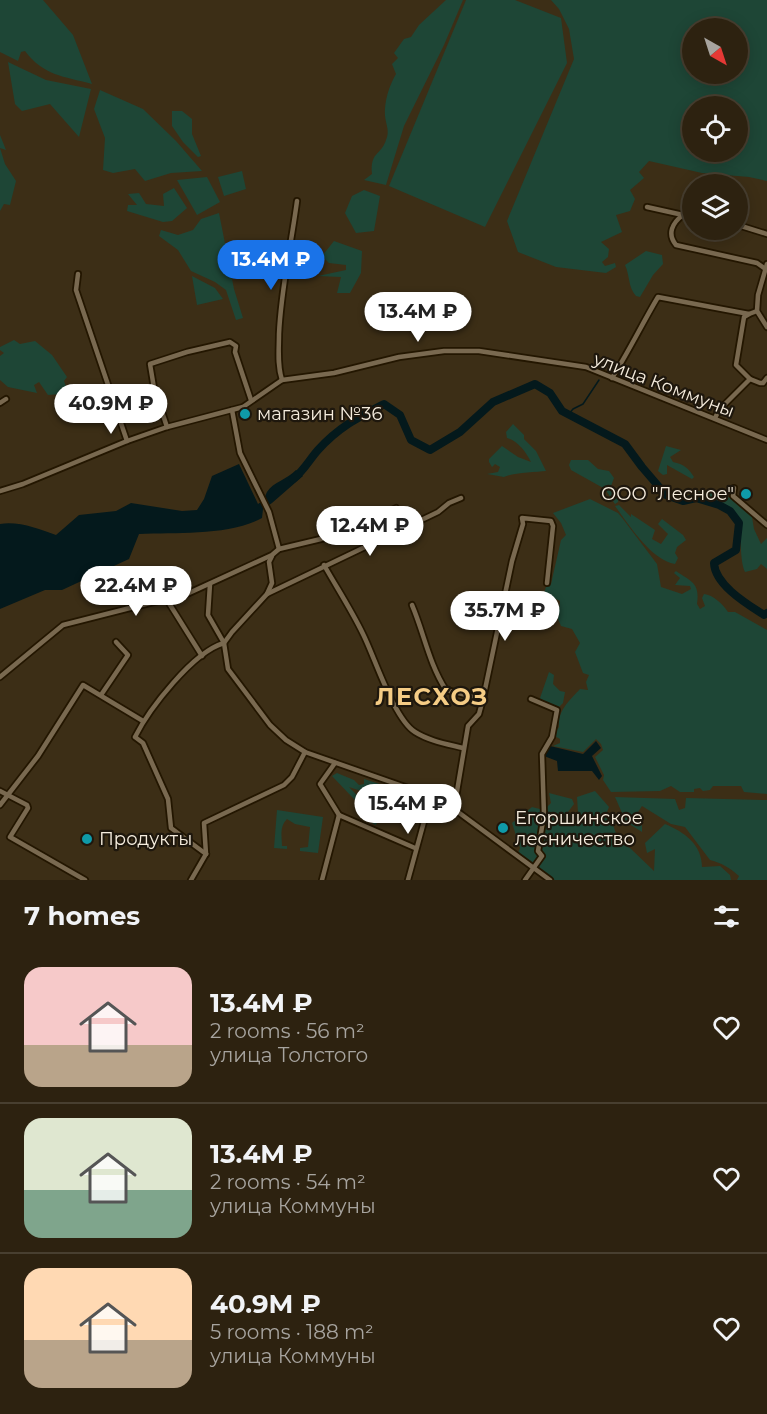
<!DOCTYPE html>
<meta charset="utf-8">
<style>
body{margin:0;font-family:Montserrat,sans-serif;background:#352a19;color:#f1f3f6;height:100vh;display:flex;flex-direction:column;font-size:22px;white-space:nowrap}
*{box-sizing:border-box;margin:0}
p{font-size:20px;color:#a7a49f}
.icon{flex:none;width:33px;height:33px;fill:none;stroke:currentColor;stroke-width:2;stroke-linecap:round;stroke-linejoin:round}
.map{position:relative;height:880px;overflow:hidden}
.drawer{display:flex;flex-direction:column;background:#2d2210;flex:1}
.drawer>*{flex:none}
.needle{width:39px;rotate:141deg}
.controls{position:absolute;left:682px;top:18px;display:grid;gap:12px}
.controls a{display:grid;place-items:center;width:66px;height:66px;border-radius:50%;background:#2d2210;box-shadow:0 3px 15px #0003,0 0 0 2px #483f30;font-size:30px}
.price{position:absolute;translate:-50% -51px;padding:0 14px;border-radius:21px;background:#fff;color:#222;font-size:20px;line-height:39px;filter:drop-shadow(0 2px 3px #0008)}
.price::after{content:'';position:absolute;left:50%;top:36px;width:18px;height:14px;margin-left:-9px;background:inherit;clip-path:polygon(0 0,100% 0,50% 100%)}
.price.current{background:#1a73e8;color:#fff}
ul{padding:0;list-style:none}
li{display:flex;align-items:center;gap:18px;height:150px;padding:0 24px}
li+li{border-top:2px solid #483f30}
li span{display:grid;place-items:center;flex:none;width:168px;height:120px;border-radius:18px;color:#555}
li>.icon{margin-inline-start:auto}
span .icon{width:72px;height:72px;fill:#fffc;stroke-width:1}
li b{font-size:26px}
h2{display:flex;justify-content:space-between;align-items:center;height:72px;padding:0 24px;font-size:26px}
.map>svg:first-child{display:block}
.green{fill:#1e4636;fill-rule:evenodd}
.water{fill:#04191c}
.lines{fill:none;stroke-linecap:round;stroke-linejoin:round}
.stream{stroke:#04191c;stroke-width:1.5}
.river{stroke:#04191c;stroke-width:8}
.minor-casing{stroke:#231600;stroke-width:8}
.minor{stroke:#796950;stroke-width:4.5}
.culture-dot{fill:#0f9aa8;stroke:#1e170d;stroke-width:2}
.labels{text-anchor:middle;dominant-baseline:central;stroke-width:4.5;stroke-linejoin:round;paint-order:stroke}
.street-label{font-size:18px;fill:#f6edde;stroke:#1e170d}
.poi-label{font-size:18px;fill:#f6edde;stroke:#1e170d;text-anchor:start}
.district-label{font-size:24px;font-weight:bold;letter-spacing:1.5px;fill:#f5cc85;stroke:#1e170d}
</style>
<div class="map">
<svg width="767" height="880" viewBox="0 0 767 880">
<rect width="100%" height="100%" fill="#3c2e16"/>
<!-- green -->
<g class="green">
<path d="M0 0H43L73 35 92 84C63 76 44 76 25 51L21 52 18 61 0 52Z"/>
<path d="M446 0H463L444 45 404 126 386 185 364 180 372 174C370 151 381 156 386 140 390 131 386 125 385 116 384 102 389 86 396 74L392 64 398 58 394 53 404 39 411 37 419 25Z"/>
<polygon points="466,0 515,0 561,18 567,63 485,227 389,186"/>
<path d="M551 0H767V181L749 177 702 173 649 161 639 172 644 178 630 190 635 199 630 211 616 215 622 232 601 242 609 249 608 257 602 262 605 266 615 263 616 267 606 273 556 267 518 252 507 221 574 59 569 29 559 9ZM693 28H738V74H693ZM693 106H738V152H693Z"/>
<polygon points="8,62 46,80 91,89 79,137 50,104 22,111 15,104"/>
<polygon points="100,90 143,109 176,141 202,171 171,173 145,181 135,169 113,173 103,170 105,138 94,109"/>
<polygon points="172,111 182,111 192,119 192,134 201,156 198,157 183,142 172,126"/>
<polygon points="0,135 6,150 0,148 5,164 16,181 10,205 4,204 0,211"/>
<polygon points="242,171 246,189 224,196 218,177"/>
<polygon points="207,177 220,202 197,215 177,180"/>
<polygon points="174,188 187,208 172,221 163,222 127,211 128,205 137,205 128,194 139,193 146,204 164,206 163,194"/>
<polygon points="364,190 380,196 374,231 356,233 345,213 352,196"/>
<polygon points="219,213 234,289 243,318 236,320 226,290 215,282 191,271 178,250 159,236 161,230 178,235 193,230 201,219"/>
<polygon points="334,241 362,251 361,273 350,293 337,293 341,277 318,276 346,270 346,265 329,263 322,256"/>
<path d="M646 251 662 255 663 264 653 275 640 297 636 296C628 287 630 276 625 265Z"/>
<polygon points="192,276 215,288 223,299 197,305"/>
<polygon points="14,340 20,344 35,341 52,355 67,377 64,381 67,389 62,394 48,395 39,382 34,385 37,393 8,387 0,380 0,356 4,353 0,350 0,347"/>
<path d="M513 424 524 435V439L536 451 546 471C536 472 511 473 504 477L487 474 498 472 500 467 495 464 492 467 489 462V459L502 446 518 457 531 462C526 452 518 441 507 438L506 432Z"/>
<path d="M666 446 681 450 670 457 673 462C684 464 689 469 694 477L692 479 667 465V474L663 475 658 471Z"/>
<polygon points="571,460 588,460 598,469 609,471 614,478 611,486 619,496 618,502 615,504 605,489 571,470 569,465"/>
<path d="M697 491 712 492 731 498 752 517 754 529 761 544 767 538V569L761 564 757 569 745 572C740 563 740 533 742 523 729 506 716 499 696 493Z"/>
<path d="M590 499 618 513 623 519 657 564 661 587 682 594 691 589 690 586 675 585 680 578 674 573 676 571C692 582 700 583 697 604L700 609 705 606 702 598 704 594C713 595 723 604 728 612H735L767 630V794L744 792 741 786H713L710 790 703 791 700 788 694 789V792H680L671 786 660 791 611 792 603 780 604 775 595 757 603 750 601 744 596 739 583 752 553 746 560 743V739L553 735 559 727C557 711 570 700 580 689L588 690 586 682 589 675 583 673 575 652 580 643 572 629 561 626 558 619 560 601 544 593 546 587 551 584 561 540 566 535 561 523 553 513Z"/>
<path d="M619 505 631 517V514L655 530 652 539 661 544 668 534 658 524 662 519 683 535 686 540 677 547 675 553 678 558 675 564C651 560 629 525 615 506Z"/>
<polygon points="549,672 554,675 553,684 560,691 565,692 563,703 559,707 541,702 540,698"/>
<polygon points="337,773 354,780 359,785 364,784 364,779 386,786 376,796 349,787 379,818 376,825 372,823 373,819 332,776"/>
<path d="M595 791 609 807 605 817 612 822 619 842 630 848 654 871 655 849 647 853 645 843 665 824C684 832 702 844 702 867L720 866 730 875 731 880H553L518 853 520 848 512 823 532 807 544 810 551 803 549 793 572 799 574 804 568 812 575 818 578 813 577 797Z"/>
<path d="M615 797 675 799 679 810 685 808 686 798 767 800V880H737L739 876C730 868 722 863 710 860L685 827 671 824 642 806 636 815 642 826V832L626 822Z"/>
<path d="M277 810 323 817 318 853 300 851V848L308 847 310 827 295 824 287 819C279 827 282 836 282 846H287V849L274 848Z"/>
</g>
<!-- water -->
<g class="water">
<path d="M239 464 258 504C265 500 264 498 267 492 273 482 288 479 296 470L303 476 272 503 263 509 262 518C228 536 177 532 139 534L129 559 62 590H45L0 609V524C19 521 39 529 56 535L79 515 116 511 131 503 182 511 197 510 204 499 212 476Z"/>
<polygon points="596,741 601,748 592,756 602,776 599,780 592,771 558,771 557,761 544,756 550,746 583,754"/>
</g>
<g class="lines">
<!-- stream -->
<g class="stream">
<polyline points="602,371 607,361"/>
<polyline points="568,415 573,409 583,404 599,380"/>
</g>
<!-- river -->
<path class="river" d="M293 479C304 471 309 460 318 450 339 427 357 418 384 404L400 415 411 440 430 450 460 432 493 402 535 384 550 393 562 411 625 444 642 467 666 495 683 501 696 498 719 505 730 511 739 523 736 550 714 563C715 585 747 604 764 615L767 613"/>
<!-- minor casing -->
<g class="minor-casing">
<g id="minor">
<polyline points="647,207 683,215"/>
<path d="M693 216 683 215C672 223 667 234 676 245L757 263 764 268"/>
<polyline points="738,225 767,234"/>
<polyline points="767,264 758,295 757,311 767,327"/>
<polyline points="78,274 76,290 127,441"/>
<path d="M612 378C629 351 642 324 658 297L738 312 749 314 757 311"/>
<polyline points="750,379 760,383 763,383 767,378"/>
<path d="M282 380C277 365 279 349 279 334 281 289 291 246 297 201"/>
<polyline points="0,403 6,399"/>
<polyline points="232,410 240,453 269,512 279,549"/>
<polyline points="715,418 719,410 750,379 736,365 744,317 749,314"/>
<polyline points="167,427 154,388 150,364 187,352 230,342 236,346 235,352 251,400"/>
<polyline points="734,488 733,496 767,525"/>
<polyline points="0,491 23,484 127,441 167,427 243,407 282,380 334,373 399,357 444,351 479,351 586,367 767,440"/>
<path d="M324 565C337 588 352 611 363 634 375 658 394 719 415 732 429 741 447 744 463 748"/>
<polyline points="210,584 208,615 224,643 228,669 270,725 286,740 305,752 431,796 454,809 550,880"/>
<polyline points="267,594 272,583 269,562 272,556"/>
<polyline points="167,600 202,656"/>
<path d="M412 605C424 633 429 664 446 690L483 699"/>
<polyline points="0,677 63,625 189,593 272,555 279,549 346,533 396,508"/>
<polyline points="101,695 128,655 116,642"/>
<polyline points="335,763 320,784 339,815"/>
<polyline points="0,791 27,805 28,808 10,837 85,880"/>
<polyline points="0,805 38,756 83,685 143,721"/>
<polyline points="454,809 468,726 479,714 483,699 512,561 523,524 522,518 551,521 553,526 547,583"/>
<path d="M206 854 171 828 168 799 143 743 135 737C149 709 193 652 224 643L232 632 267 594 438 512 449 503 461 498"/>
<polyline points="206,854 204,823 284,785 292,777 305,752"/>
<polyline points="191,880 206,854"/>
<polyline points="322,880 339,815 415,848"/>
<polyline points="408,880 431,796"/>
<polyline points="525,880 542,856 538,851 544,815 542,754 552,737 557,710 531,699"/>
</g>
</g>
<!-- minor -->
<use href="#minor" class="minor"/>
</g>
<!-- markers -->
<g class="culture-dot">
<circle cx="245" cy="414" r="6"/>
<circle cx="746" cy="494" r="6"/>
<circle cx="503" cy="828" r="6"/>
<circle cx="87" cy="839" r="6"/>
</g>
<g class="labels">
<!-- street labels -->
<g class="street-label">
<text transform="translate(664 385) rotate(21)">улица Коммуны</text>
</g>
<!-- poi labels -->
<g class="poi-label">
<text x="257" y="414">магазин №36</text>
<text x="734" y="494" text-anchor="end">ООО "Лесное"</text>
<text x="515" y="818">Егоршинское<tspan x="515" dy="21">лесничество</tspan></text>
<text x="99" y="839">Продукты</text>
</g>
<!-- district labels -->
<g class="district-label">
<text x="432" y="696">ЛЕСХОЗ</text>
</g>
</g>
</svg>
<div class="controls">
<a><svg class="needle" viewBox="-14 -14 28 28"><path d="M0-13l5 13h-10z" fill="#e53935"/><path d="M0 13l5-13h-10z" fill="#a7a49f"/></svg></a>
<a><svg class="icon" aria-label="locate" viewBox="0 0 24 24"><circle cx="12" cy="12" r="6"/><path d="M12 2v4M12 18v4M2 12h4M18 12h4"/></svg></a>
<a><svg class="icon" aria-label="layers" viewBox="0 0 24 24"><path d="M12 4l9 5-9 5-9-5zM3 14l9 5 9-5"/></svg></a>
</div>
<b class="price current" style="left:271px;top:291px">13.4M ₽</b>
<b class="price" style="left:418px;top:343px">13.4M ₽</b>
<b class="price" style="left:111px;top:435px">40.9M ₽</b>
<b class="price" style="left:370px;top:557px">12.4M ₽</b>
<b class="price" style="left:136px;top:617px">22.4M ₽</b>
<b class="price" style="left:505px;top:642px">35.7M ₽</b>
<b class="price" style="left:408px;top:835px">15.4M ₽</b>
</div>
<section class="drawer">
<h2>7 homes<svg class="icon" aria-label="filters" viewBox="0 0 24 24"><path d="M4 7h16M4 17h16"/><circle cx="9" cy="7" r="2"/><circle cx="15" cy="17" r="2"/></svg></h2>
<ul>
<li><span style="background:linear-gradient(#f6c9c9 65%,#b9a48a 0)"><svg class="icon" aria-label="home" viewBox="0 0 24 24"><path d="M3 11l9-7 9 7M6 9v11h12V9"/></svg></span><div><b>13.4M ₽</b><p>2 rooms · 56 m²</p><p>улица Толстого</p></div><svg class="icon" aria-label="heart" viewBox="0 0 24 24"><path d="M12 20l-8-8c-3-5 5-10 8-4 3-6 11-1 8 4z"/></svg></li>
<li><span style="background:linear-gradient(#dfe7d0 60%,#7fa58c 0)"><svg class="icon" aria-label="home" viewBox="0 0 24 24"><path d="M3 11l9-7 9 7M6 9v11h12V9"/></svg></span><div><b>13.4M ₽</b><p>2 rooms · 54 m²</p><p>улица Коммуны</p></div><svg class="icon" aria-label="heart" viewBox="0 0 24 24"><path d="M12 20l-8-8c-3-5 5-10 8-4 3-6 11-1 8 4z"/></svg></li>
<li><span style="background:linear-gradient(#ffd9b3 60%,#b9a48a 0)"><svg class="icon" aria-label="home" viewBox="0 0 24 24"><path d="M3 11l9-7 9 7M6 9v11h12V9"/></svg></span><div><b>40.9M ₽</b><p>5 rooms · 188 m²</p><p>улица Коммуны</p></div><svg class="icon" aria-label="heart" viewBox="0 0 24 24"><path d="M12 20l-8-8c-3-5 5-10 8-4 3-6 11-1 8 4z"/></svg></li>
</ul>
</section>
